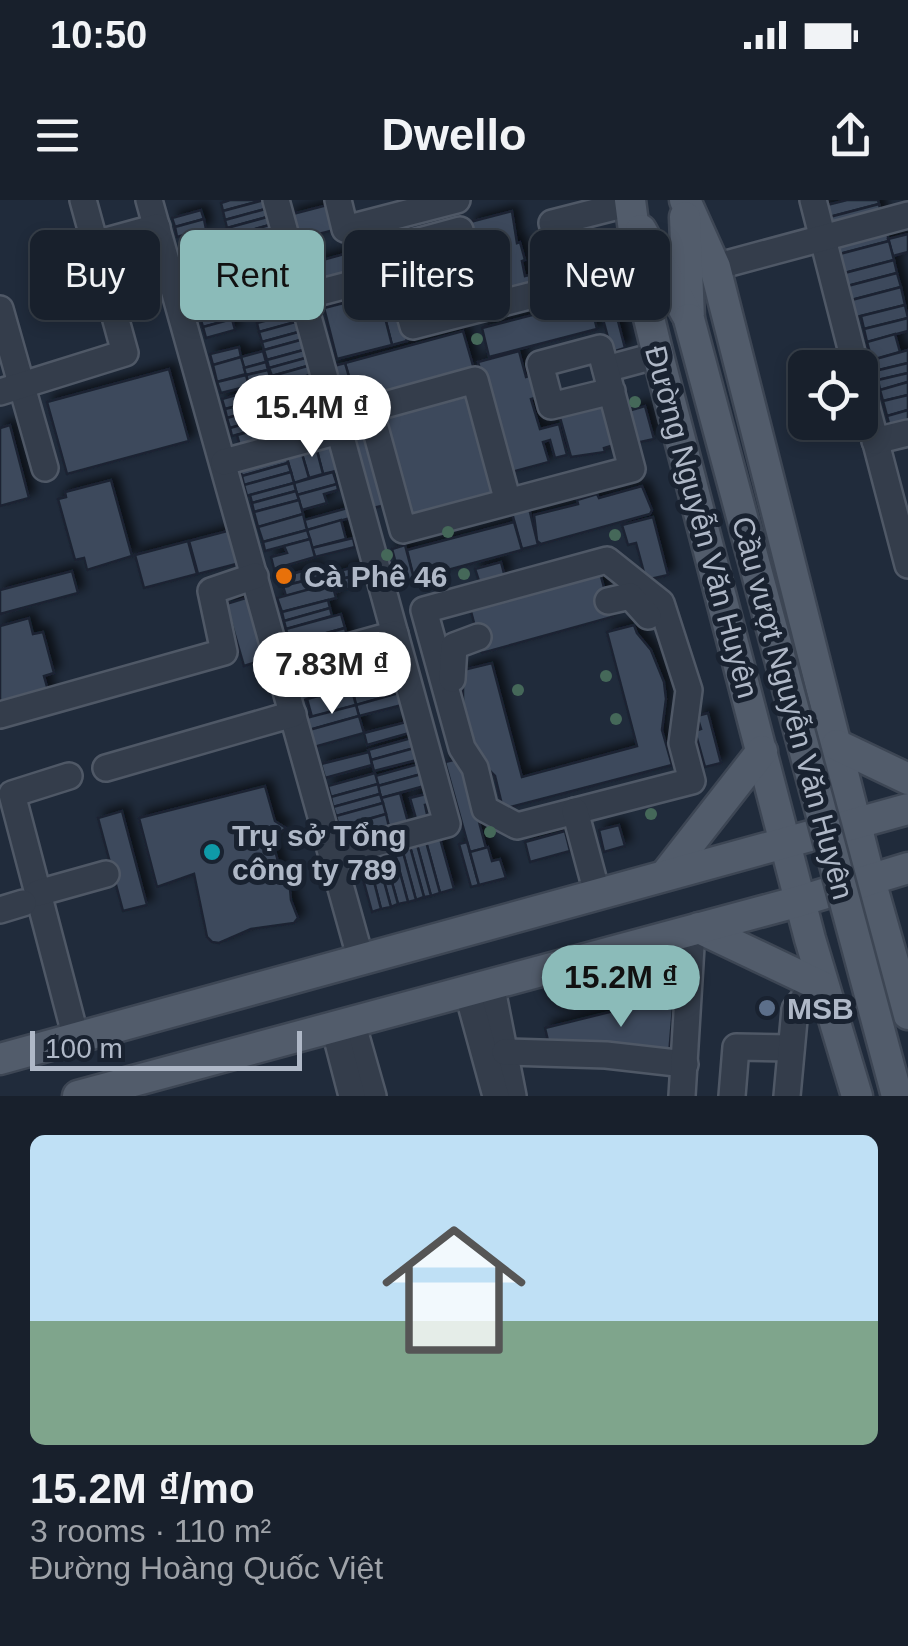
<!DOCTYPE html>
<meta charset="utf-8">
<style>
body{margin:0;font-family:Helvetica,sans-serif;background:#212834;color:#f1f3f6;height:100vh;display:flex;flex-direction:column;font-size:38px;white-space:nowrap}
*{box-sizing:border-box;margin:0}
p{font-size:32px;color:#9fa3a9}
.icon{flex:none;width:55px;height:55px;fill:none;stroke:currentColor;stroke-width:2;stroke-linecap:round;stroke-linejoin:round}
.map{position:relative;height:896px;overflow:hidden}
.sheet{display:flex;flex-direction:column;background:#18202c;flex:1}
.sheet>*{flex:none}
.top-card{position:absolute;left:30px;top:30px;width:850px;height:90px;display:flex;gap:20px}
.tools{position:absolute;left:788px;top:150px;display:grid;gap:20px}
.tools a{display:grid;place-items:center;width:90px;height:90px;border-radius:15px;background:#18202c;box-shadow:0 5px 15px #0003,0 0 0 2px #363e48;font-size:50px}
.scale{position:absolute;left:30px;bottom:25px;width:272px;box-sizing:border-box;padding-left:10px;border:5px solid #afb8c7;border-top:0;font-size:28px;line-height:35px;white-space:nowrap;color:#afb8c7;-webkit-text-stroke:8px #192230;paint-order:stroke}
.price{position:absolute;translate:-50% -85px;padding:0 22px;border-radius:35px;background:#fff;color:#222;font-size:32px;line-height:65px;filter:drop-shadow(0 2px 5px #0008)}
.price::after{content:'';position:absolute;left:50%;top:60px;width:30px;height:22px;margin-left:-15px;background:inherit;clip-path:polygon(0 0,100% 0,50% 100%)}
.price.current{background:#8bbbb9;color:#111}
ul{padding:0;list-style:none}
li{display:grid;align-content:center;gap:20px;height:530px;padding:0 30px}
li+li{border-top:2px solid #363e48}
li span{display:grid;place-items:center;height:310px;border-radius:15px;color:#555}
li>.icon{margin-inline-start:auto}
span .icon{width:180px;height:180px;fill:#fffc;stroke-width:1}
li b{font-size:42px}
.chip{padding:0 35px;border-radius:15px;background:#18202c;box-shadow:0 5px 15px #0003,0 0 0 2px #363e48;font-size:35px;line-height:90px}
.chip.current{background:#8bbbb9;color:#111}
.status{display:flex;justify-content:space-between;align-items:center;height:70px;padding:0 50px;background:#18202c;direction:ltr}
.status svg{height:28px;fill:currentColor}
header{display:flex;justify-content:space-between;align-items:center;height:130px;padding:0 30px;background:#18202c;font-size:45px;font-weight:600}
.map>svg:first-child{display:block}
.building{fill:#3c495b;stroke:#1b2432;stroke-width:2.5;filter:url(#shadow)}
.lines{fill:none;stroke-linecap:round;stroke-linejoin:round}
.minor-casing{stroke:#4f5866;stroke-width:30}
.major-casing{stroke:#3d4654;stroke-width:35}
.minor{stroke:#343d4b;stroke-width:25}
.major{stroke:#525c6b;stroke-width:30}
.major-bridge-casing{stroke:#3d4654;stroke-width:35;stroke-linecap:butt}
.major-bridge{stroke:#525c6b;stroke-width:30}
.tree{fill:#456859}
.food-dot{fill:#e8710a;stroke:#192230;stroke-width:4}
.culture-dot{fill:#0f9aa8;stroke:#192230;stroke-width:4}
.service-dot{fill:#5c6f8a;stroke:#192230;stroke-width:4}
.labels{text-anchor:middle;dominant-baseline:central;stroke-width:10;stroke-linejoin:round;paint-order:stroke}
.street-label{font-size:30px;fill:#afb8c7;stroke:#192230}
.poi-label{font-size:30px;font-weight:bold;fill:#afb8c7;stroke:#192230;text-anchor:start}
</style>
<div class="status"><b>10:50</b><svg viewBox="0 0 49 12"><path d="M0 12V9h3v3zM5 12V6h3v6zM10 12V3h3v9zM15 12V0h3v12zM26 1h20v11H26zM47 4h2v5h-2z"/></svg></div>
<header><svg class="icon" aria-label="menu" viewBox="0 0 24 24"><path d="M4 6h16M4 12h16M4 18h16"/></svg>Dwello<svg class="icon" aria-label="share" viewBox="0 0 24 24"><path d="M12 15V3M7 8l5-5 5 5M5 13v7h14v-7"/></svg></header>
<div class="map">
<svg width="908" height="896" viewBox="0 0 908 896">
<defs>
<filter id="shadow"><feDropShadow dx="6" dy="-6" stdDeviation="5" flood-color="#0009"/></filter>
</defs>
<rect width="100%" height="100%" fill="#202b3b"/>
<!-- building -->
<g class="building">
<polygon points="230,0 264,0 223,11 221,3"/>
<polygon points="264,0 269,8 225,20 223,11"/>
<polygon points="847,0 878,0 879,4 822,19 819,7"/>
<polygon points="331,4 338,29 296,40 289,15"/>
<polygon points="879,4 882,17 826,32 822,19"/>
<polygon points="269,8 271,16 227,28 225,20"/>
<polygon points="201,10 204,19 175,27 172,18"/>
<polygon points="512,11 517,43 520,42 525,60 522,61 525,76 529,75 532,90 490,101 486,85 428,101 417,57 475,42 470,22"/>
<polygon points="271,16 273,24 230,36 227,28"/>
<polygon points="204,19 206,29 177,37 175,27"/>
<polygon points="273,24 276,35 233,47 230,36"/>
<polygon points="885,25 889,41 832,56 828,40"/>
<polygon points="908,34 908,52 893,56 888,39"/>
<polygon points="276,35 279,47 236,58 233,47"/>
<polygon points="889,41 894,60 837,75 832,56"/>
<polygon points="388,42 393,58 388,59 389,64 325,81 324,77 319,78 315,62"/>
<polygon points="417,57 428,101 416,104 405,60"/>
<polygon points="894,60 897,73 840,88 837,75"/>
<polygon points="217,62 220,73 189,81 187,70"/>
<polygon points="257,62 260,72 236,79 233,68"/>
<polygon points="220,73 223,84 192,92 189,81"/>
<polygon points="897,73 901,87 844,102 840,88"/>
<polygon points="287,79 290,88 250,99 248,89"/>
<polygon points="486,85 489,99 431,114 428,101"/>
<polygon points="901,87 905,105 849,119 844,102"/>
<polygon points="290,88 292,97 252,108 250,99"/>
<polygon points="394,91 407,141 392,145 379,94"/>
<polygon points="379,94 392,145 337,159 324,108"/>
<polygon points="292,97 294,104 255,115 252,108"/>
<polygon points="612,98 625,148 612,152 598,101"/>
<polygon points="227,100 230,109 200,117 198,107"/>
<polygon points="590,100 597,129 489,157 482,128"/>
<polygon points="294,104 297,112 257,123 255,115"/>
<polygon points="905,105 908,118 864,129 861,116"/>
<polygon points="230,109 232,119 203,127 200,117"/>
<polygon points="297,112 299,121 259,132 257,123"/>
<polygon points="908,118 908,131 867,142 864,129"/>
<polygon points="232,119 235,130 206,138 203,127"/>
<polygon points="299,121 302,131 262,142 259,132"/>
<polygon points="302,131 304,139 264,150 262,142"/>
<polygon points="463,131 474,169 356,201 345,163"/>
<polygon points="895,134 900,152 872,160 867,142"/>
<polygon points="304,139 307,149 267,160 264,150"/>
<polygon points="239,147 241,157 213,165 210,154"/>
<polygon points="307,149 309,157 269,168 267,160"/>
<polygon points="908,150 908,163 875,171 872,160"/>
<polygon points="263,151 266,162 244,168 241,157"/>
<polygon points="519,151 526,177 535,174 541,196 531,199 540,229 559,224 567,255 555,258 550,240 543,242 549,262 508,273 478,162"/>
<polygon points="241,157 246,174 217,182 213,165"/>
<polygon points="309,157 311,165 272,176 269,168"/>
<polygon points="266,162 268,170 246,175 244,168"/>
<polygon points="345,163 356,201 341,205 330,167"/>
<polygon points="908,163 908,173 878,180 875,171"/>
<polygon points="311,165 314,174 274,185 272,176"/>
<polygon points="169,169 189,241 67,274 47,202"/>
<polygon points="268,170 271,180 249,186 246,175"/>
<polygon points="908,173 908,182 880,190 878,180"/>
<polygon points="314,174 316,183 277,194 274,185"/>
<polygon points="246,175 249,186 221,193 217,182"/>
<polygon points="271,180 274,193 252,199 249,186"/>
<polygon points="908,182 908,195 883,201 880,190"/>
<polygon points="316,183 321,201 282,212 277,194"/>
<polygon points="250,191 253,202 225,209 222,199"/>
<polygon points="274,193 283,223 260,229 252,199"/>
<polygon points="471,195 498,297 411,321 383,218"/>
<polygon points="908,195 908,210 887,216 883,201"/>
<polygon points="321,201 329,229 305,236 297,208"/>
<polygon points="253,202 255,210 227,218 225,209"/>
<polygon points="603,202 614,245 604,248 605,252 571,257 559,214"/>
<polygon points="645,206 654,239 636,243 628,211"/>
<polygon points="297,208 305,236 289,240 282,212"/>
<polygon points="255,210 258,220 230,228 227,218"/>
<polygon points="908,210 908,230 892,235 887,216"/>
<polygon points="258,220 260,229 232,236 230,228"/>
<polygon points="283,223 287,240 242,253 237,235"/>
<polygon points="10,225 29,298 0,306 0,228"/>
<polygon points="366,229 386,305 373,308 353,232"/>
<polygon points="332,238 341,270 323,274 315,243"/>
<polygon points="315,243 323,274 309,278 300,247"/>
<polygon points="300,247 309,278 294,283 285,251"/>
<polygon points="285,251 288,263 242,276 238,264"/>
<polygon points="288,263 291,272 244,285 242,276"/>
<polygon points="291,272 294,283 247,296 244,285"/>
<polygon points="333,272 337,284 297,295 294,283"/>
<polygon points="111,280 132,356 87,370 84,358 75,360 58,299 66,297 65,292"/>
<polygon points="294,283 296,291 252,303 250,295"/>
<polygon points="337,284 338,290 324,294 327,303 302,310 297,295"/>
<polygon points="642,286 652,310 650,314 541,344 537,341 534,315 578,304 577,300 597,294 599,298"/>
<polygon points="296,291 299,300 254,312 252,303"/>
<polygon points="299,300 303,314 258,327 254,312"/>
<polygon points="351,307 354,317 307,330 304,320"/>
<polygon points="529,308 538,345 522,349 512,313"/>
<polygon points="303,314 307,330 263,342 258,327"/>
<polygon points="653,317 668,375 646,380 636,343 628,345 622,325"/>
<polygon points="341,320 346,339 312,348 307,330"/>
<polygon points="514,322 522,350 414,379 407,350"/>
<polygon points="231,330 240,363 198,374 189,341"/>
<polygon points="307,330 310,339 265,351 263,342"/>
<polygon points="353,338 355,347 315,357 312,348"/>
<polygon points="310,339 315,357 274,369 271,357 287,353 284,346"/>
<polygon points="188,341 197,374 144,388 135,355"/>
<polygon points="405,345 414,379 401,382 392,349"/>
<polygon points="501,362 505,377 480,384 475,369"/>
<polygon points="366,364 368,372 326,383 324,375"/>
<polygon points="317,367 320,377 279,387 277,378"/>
<polygon points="599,369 612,417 482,453 469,404"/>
<polygon points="72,371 78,393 0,414 0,390"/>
<polygon points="368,372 371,382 334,393 331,382"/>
<polygon points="320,377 323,386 286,396 283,386"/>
<polygon points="332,383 336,398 282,412 277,398"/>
<polygon points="249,397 266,459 244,466 226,404"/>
<polygon points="328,400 330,408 284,421 282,412"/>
<polygon points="330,408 332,416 286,429 284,421"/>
<polygon points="341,414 345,428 290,443 286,429"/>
<polygon points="29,418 33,434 43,432 54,473 44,476 50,497 0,503 0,426"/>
<polygon points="634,425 637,433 651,450 664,482 666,499 662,530 672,565 503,609 495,576 480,561 463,515 463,470 492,463 522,577 637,546 607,432"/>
<polygon points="345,428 349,443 294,458 290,443"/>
<polygon points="388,442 394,463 364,471 358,450"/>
<polygon points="343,454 352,487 340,490 331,457"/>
<polygon points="331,457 336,476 297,487 292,468"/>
<polygon points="397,474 400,484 354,496 351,487"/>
<polygon points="336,476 340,490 301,501 297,487"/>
<polygon points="400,484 402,492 356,505 354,496"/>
<polygon points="351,487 356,505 312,517 307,499"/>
<polygon points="402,492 406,504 359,516 356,505"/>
<polygon points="356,505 359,516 309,530 306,518"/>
<polygon points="708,513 721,563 705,567 695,531 701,529 697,516"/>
<polygon points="359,516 364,533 314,547 309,530"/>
<polygon points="410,521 413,532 367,545 364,533"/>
<polygon points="415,537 418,547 371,560 368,550"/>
<polygon points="418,547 421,559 374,571 371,560"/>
<polygon points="369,552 372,565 325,578 321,564"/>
<polygon points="462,558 486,648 470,652 445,562"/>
<polygon points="422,563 425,573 378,586 375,576"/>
<polygon points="375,573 378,584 331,597 328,586"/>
<polygon points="425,573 428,585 381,598 378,586"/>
<polygon points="378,584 380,594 333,607 331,597"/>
<polygon points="265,586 275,621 286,628 272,639 279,665 289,677 291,700 298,718 294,723 251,729 219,743 212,742 207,737 194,674 157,687 139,618"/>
<polygon points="400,593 408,622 389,627 381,598"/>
<polygon points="430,593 433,603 425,605 428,619 417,622 410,598"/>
<polygon points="380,594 383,603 336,616 333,607"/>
<polygon points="383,603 386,614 339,627 336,616"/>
<polygon points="122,611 147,705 123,711 98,618"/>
<polygon points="386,614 389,627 365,634 362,621"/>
<polygon points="362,621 365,634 343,640 339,627"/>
<polygon points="619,625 625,646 604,652 599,630"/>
<polygon points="565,631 570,651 530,662 525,642"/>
<polygon points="439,635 454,689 440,693 425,638"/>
<polygon points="425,638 440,693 431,696 416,641"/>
<polygon points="416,641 431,696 424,697 409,643"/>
<polygon points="467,642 479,685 471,687 459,644"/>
<polygon points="409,643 424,697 416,700 401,645"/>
<polygon points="401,645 416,700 408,702 393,647"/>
<polygon points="393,647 408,702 398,704 383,650"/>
<polygon points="488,647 492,661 500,659 506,678 479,685 470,652"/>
<polygon points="383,650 398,704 391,707 376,652"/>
<polygon points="376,652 391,707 381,709 367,654"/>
<polygon points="367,654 381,709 372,712 357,657"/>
<polygon points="674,796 669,855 549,845 545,828"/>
</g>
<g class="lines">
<!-- minor casing -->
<g class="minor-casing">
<g id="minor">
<polyline points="149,0 361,760"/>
<polyline points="276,0 447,624 332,655"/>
<polyline points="338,0 345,29 457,0"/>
<polyline points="813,0 856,168"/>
<polyline points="95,44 157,27"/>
<polyline points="715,67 908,15"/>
<polyline points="398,72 413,126 568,86 552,23 631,3"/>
<polyline points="321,92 398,72 405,45 460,30"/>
<polyline points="0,109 45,268"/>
<polyline points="606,169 658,155"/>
<polyline points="860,182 908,365"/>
<polyline points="0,192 125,153 83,0"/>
<polyline points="875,241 908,233"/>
<polyline points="224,262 339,231"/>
<polyline points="508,302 475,180 370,209 403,330 632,269 600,148 540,164 551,206 612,191"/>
<polygon points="607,360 661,403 689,490 682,543 692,581 517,626 485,609 475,568 462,548 424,410"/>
<polyline points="608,401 630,396 648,416"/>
<polyline points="280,466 395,434"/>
<polyline points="452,479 454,446 478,437"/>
<polyline points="0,515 224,452 211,391 255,376"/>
<polyline points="106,568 293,514"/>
<polyline points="69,576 12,594 76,838"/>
<polyline points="575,611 597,693"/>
<polyline points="38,693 106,674"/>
<polyline points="0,710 23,703"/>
<polyline points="491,784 513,896"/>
<polyline points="467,790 496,896"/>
<polyline points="352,822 373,896"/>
<polyline points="334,827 352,896"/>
<polyline points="505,852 606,855 685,864"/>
<polyline points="682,896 692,730"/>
<polyline points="732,896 736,847 791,848"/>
<polyline points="787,896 795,809 805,797 823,787"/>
</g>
</g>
<!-- major casing -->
<g class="major-casing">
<g id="major">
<polyline points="630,0 641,85 658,155 810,739 857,896"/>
<polyline points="685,0 715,67 870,680 908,814"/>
<polyline points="685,17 689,119"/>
<polyline points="641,30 686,113"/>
<polyline points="837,545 908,579"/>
<polyline points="666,674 762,551"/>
<polyline points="699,728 823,787"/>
<polyline points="0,859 908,609"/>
<polyline points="78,896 800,701 908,668"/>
</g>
</g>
<!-- minor -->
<use href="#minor" class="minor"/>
<!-- major -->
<use href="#major" class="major"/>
<!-- major-bridge casing -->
<g class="major-bridge-casing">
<polyline id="major-bridge" points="689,119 897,896"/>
</g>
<!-- major-bridge -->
<use href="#major-bridge" class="major-bridge"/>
</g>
<!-- trees -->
<g class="tree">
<circle cx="590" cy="34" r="6"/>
<circle cx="599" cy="59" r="6"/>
<circle cx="589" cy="90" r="6"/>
<circle cx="609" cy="96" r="6"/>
<circle cx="477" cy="139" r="6"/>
<circle cx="635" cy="202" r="6"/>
<circle cx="351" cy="212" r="6"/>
<circle cx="448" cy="332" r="6"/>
<circle cx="615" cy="335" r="6"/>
<circle cx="387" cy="355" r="6"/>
<circle cx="464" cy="374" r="6"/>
<circle cx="393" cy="377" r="6"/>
<circle cx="606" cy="476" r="6"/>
<circle cx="518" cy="490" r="6"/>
<circle cx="616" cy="519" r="6"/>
<circle cx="651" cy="614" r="6"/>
<circle cx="490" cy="632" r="6"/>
</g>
<!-- markers -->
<circle class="food-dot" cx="284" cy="376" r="10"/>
<circle class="culture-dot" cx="212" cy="652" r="10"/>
<circle class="service-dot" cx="767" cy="808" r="10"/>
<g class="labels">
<!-- street labels -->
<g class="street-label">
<text transform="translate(702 322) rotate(75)">Đường Nguyễn Văn Huyên</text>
<text transform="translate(793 508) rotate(75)">Cầu vượt Nguyễn Văn Huyên</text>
</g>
<!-- poi labels -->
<g class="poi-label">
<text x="304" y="376">Cà Phê 46</text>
<text x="232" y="635">Trụ sở Tổng<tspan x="232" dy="34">công ty 789</tspan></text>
<text x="787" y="808">MSB</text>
</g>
</g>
</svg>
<div class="tools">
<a><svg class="icon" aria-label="locate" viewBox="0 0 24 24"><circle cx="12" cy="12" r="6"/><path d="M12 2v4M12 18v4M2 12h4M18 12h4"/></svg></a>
</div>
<div class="scale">100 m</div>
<b class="price" style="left:312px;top:260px">15.4M ₫</b>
<b class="price" style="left:332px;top:517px">7.83M ₫</b>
<b class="price current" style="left:621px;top:830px">15.2M ₫</b>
<div class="top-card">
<a class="chip">Buy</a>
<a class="chip current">Rent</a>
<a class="chip">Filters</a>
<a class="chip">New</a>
</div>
</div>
<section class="sheet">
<ul>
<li><span style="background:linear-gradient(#bfe0f5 60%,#7fa58c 0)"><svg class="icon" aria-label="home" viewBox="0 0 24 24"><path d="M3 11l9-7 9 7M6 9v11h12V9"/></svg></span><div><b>15.2M ₫/mo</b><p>3 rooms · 110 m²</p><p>Đường Hoàng Quốc Việt</p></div></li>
</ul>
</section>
